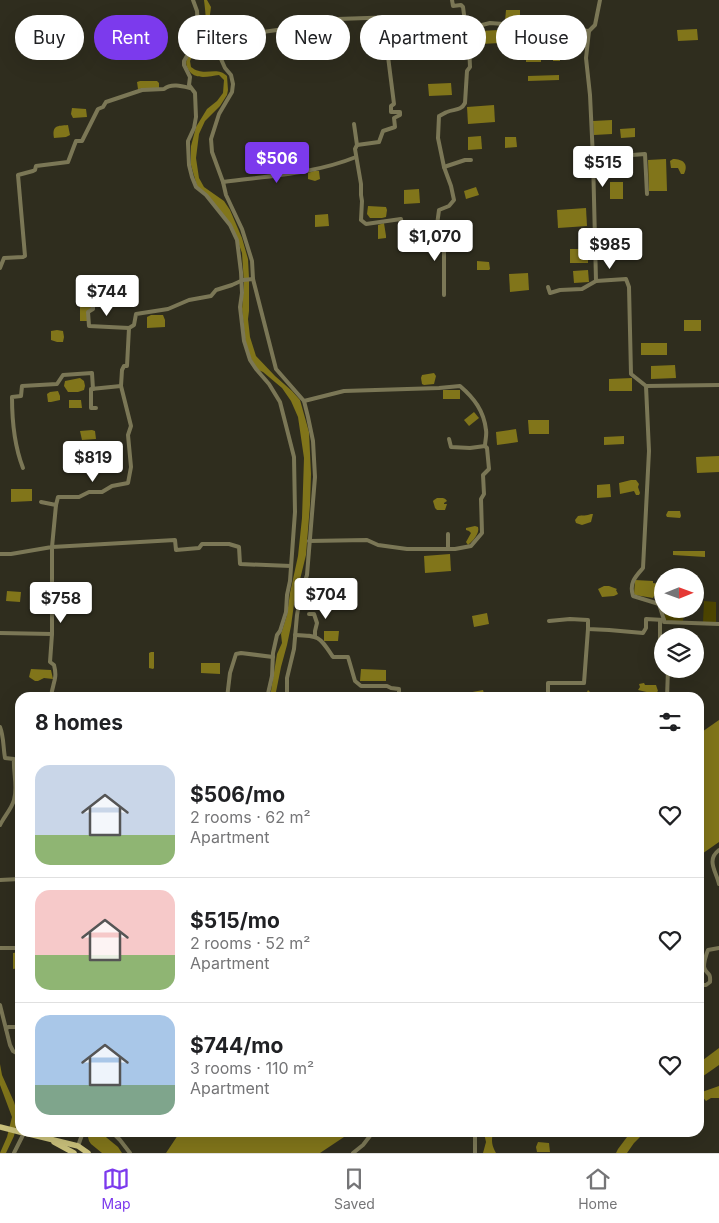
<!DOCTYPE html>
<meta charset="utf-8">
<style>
body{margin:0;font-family:Inter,sans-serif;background:#f6f6f6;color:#202124;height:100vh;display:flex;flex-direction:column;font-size:19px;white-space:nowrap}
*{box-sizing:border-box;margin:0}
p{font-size:16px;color:#757577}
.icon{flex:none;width:28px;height:28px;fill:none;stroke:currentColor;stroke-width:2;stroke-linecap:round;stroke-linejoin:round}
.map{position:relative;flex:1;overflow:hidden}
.side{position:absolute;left:15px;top:692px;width:689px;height:445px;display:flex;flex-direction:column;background:#fff;border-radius:15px;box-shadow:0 5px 20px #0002}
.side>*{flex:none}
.banner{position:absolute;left:15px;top:15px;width:690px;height:45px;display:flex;gap:10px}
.needle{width:32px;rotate:89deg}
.tools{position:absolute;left:654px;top:568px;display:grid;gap:10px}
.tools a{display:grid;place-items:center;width:50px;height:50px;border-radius:50%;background:#fff;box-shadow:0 5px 20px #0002;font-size:25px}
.price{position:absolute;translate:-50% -42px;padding:0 11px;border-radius:5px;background:#fff;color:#222;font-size:16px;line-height:32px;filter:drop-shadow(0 1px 2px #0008)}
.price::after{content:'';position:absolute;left:50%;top:30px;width:15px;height:11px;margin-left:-8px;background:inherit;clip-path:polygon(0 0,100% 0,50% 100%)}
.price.active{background:#7c3aed;color:#fff}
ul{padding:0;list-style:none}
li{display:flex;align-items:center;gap:15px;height:125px;padding:0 20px}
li+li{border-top:1px solid #e0e0e0}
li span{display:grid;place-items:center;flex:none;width:140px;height:100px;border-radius:15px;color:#555}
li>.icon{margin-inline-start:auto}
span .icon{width:60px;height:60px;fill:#fffc;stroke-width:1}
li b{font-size:21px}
h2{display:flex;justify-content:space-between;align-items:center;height:60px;padding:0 20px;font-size:21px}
.tag{padding:0 18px;border-radius:22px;background:#fff;box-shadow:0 5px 20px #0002;font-size:18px;line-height:45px}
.tag.active{background:#7c3aed;color:#fff}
.dock{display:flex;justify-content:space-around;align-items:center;height:70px;border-top:1px solid #e0e0e0;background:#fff;font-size:14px;color:#757577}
.dock a{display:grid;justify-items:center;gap:2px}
.dock .active{color:#7c3aed}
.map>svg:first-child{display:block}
.green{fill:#4d4500}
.water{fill:#81751a}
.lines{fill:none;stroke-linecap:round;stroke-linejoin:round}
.minor{stroke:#7b7756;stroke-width:4}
.primary{stroke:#cbc27c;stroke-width:5.5}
</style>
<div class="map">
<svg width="719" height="1153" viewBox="0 0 719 1153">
<rect width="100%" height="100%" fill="#2f2d1e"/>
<!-- green -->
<g class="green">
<polygon points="704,601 716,602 716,622 703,622"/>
<polygon points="664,609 684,609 683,622 665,620"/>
</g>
<!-- water -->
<g class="water">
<path d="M204 0H207L211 7 207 37 197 47 190 61 191 67C205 78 216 65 227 76L228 90 227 95 220 106 205 121 199 134 196 158 199 178 204 187 224 201 230 210 242 238 248 259 249 278V311L248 319 250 337 256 356 275 376 292 391 300 400 309 432 311 474 310 505 306 555 294 604 291 626 287 645 281 667 275 697H270L277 654 282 643 281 634 287 615 290 593 298 556 302 518 304 458 298 417 291 401 282 388 263 372 256 369 248 352 245 338 242 309 244 284 242 253 233 228 197 186 191 165V146L196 127 207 109 217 101 223 93 224 80 219 75C210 76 197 80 190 72 177 57 201 44 205 31 207 22 205 9 204 0Z"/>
<polygon points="506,10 520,10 520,21 505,21"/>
<polygon points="536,16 555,16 555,25 537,25"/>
<path d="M414 29 422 30 425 39C420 45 417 46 409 45L406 41V32Z"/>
<polygon points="697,29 698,40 678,41 677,30"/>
<polygon points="499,30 500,43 481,44 480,31"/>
<polygon points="445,35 456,35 457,44 446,45"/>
<path d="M574 35 580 36 582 37 583 46 581 48C574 49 568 49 565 43L568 37Z"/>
<polygon points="554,38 560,38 560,61 553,61"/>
<polygon points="541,54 541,62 526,62 526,55"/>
<polygon points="559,75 559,80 528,81 528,76"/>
<polygon points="140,81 157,81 159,83 159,88 138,89 137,82"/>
<polygon points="451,83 452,95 429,96 428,84"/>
<polygon points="494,105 495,122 468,124 467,107"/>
<polygon points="72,108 86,109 87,117 73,118 71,114"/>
<polygon points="612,120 612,134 594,135 593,121"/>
<path d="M68 125 70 135 66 137 54 138C52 125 57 126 68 125Z"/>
<polygon points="635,128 635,137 621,138 620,129"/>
<polygon points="481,136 482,149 468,150 468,137"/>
<polygon points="505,137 516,137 517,147 505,148"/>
<polygon points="280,143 292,144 293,151 285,153 280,150"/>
<polygon points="588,153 588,168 577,168 577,154"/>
<polygon points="666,159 667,191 649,191 648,160"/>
<path d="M673 159C683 159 689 164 684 174H681L678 168H671L670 161Z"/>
<polygon points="622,161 623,177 599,178 598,163"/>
<polygon points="314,171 319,171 320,179 315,181 308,179 308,173"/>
<rect x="610" y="182" width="13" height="17"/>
<polygon points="476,187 479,195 466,199 464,191"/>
<polygon points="419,189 420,203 404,204 404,190"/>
<polygon points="368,206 386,207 387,210 386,217 382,218 370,218 367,214"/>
<polygon points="586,208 587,226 558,228 557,210"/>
<polygon points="328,214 329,226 315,227 315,215"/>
<polygon points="384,223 386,236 386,238 378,239 378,225"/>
<polygon points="426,230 428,240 415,244 413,233"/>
<rect x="570" y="249" width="18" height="14"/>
<polygon points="477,261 489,262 490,269 489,270 477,270"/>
<polygon points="588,270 589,282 574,283 573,271"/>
<polygon points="528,273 529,290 510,292 509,274"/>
<polygon points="82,301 91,302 91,308 87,321 80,321 80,303"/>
<polygon points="151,315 163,315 165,320 165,327 147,328 147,317"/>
<rect x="684" y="320" width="17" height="11"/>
<polygon points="57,330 63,331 64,337 63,342 57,342 51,340 51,331"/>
<rect x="641" y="343" width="26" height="12"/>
<polygon points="675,365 676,378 651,379 651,366"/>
<polygon points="434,373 436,376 434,384 424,385 422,384 421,378 422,375"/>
<polygon points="80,378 84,381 85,386 84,390 78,392 68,392 64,386 65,381"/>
<polygon points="632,378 632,391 609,391 609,379"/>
<rect x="443" y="390" width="17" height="9"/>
<polygon points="58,391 60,396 60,400 51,402 48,402 47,394 50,392"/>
<polygon points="69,400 81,400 82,408 69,408"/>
<polygon points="474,412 479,418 469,426 464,420"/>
<polygon points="528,420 549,420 549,434 529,434"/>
<polygon points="516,429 518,442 497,445 496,432"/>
<polygon points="92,430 95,431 96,439 82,440 80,431"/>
<polygon points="624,436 624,444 604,445 604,437"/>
<polygon points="719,456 719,472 697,473 696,457"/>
<polygon points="631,480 636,480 639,484 638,487 640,493 639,495 636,495 634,491 620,494 619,483"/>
<polygon points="610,484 611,497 597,498 597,485"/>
<polygon points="11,489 32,489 32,501 11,502"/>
<path d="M437 498C441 498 445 497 447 501L444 503V504H447L445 510H437L435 508 433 501 434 500Z"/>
<polygon points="668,511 680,511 681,516 680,518 667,517 666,515"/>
<path d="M591 514H593L591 522 582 525 576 523 575 520 578 516C582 515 587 516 591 514Z"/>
<path d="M475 526 478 527C480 533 473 541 468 545L466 542 471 533 469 531 466 530V528Z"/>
<polygon points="673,551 705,551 705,557 673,555"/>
<polygon points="450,554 451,571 425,573 424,556"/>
<polygon points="635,580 653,581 653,583 658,584 657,596 654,596 653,598 635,595 634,594"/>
<polygon points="604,586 609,586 617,589 616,590 618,594 614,596 602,597 598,589"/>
<polygon points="7,591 21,592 20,602 6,601"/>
<polygon points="487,613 489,624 474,627 472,616"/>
<polygon points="324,631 339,631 338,641 324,641"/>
<polygon points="151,652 154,652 154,668 153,669 149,668 149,653"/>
<polygon points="201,663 220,663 220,674 201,673"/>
<polygon points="31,669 51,670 53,679 44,678 38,681 35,681 29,677"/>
<polygon points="361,669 386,670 386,681 360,681"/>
<polygon points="644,683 645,685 656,685 658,691 655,694 638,690 640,687 639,684"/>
<polygon points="483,690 485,697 463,697 462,694"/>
<polygon points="588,690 590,692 611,692 614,695 615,697 585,697 587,692"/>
<polygon points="719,720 719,842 699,856 699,734"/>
<polygon points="20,952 20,968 13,969 13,953"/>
<polygon points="719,1048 719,1065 699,1079 699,1063"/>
<polygon points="0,1064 2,1075 14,1102 18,1115 14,1136 6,1153 0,1153 7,1137 12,1117 0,1085"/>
<polygon points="719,1086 719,1098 711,1098 706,1101 699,1093"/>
<polygon points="180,1132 350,1132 350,1133 320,1153 166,1153"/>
<polygon points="91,1133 101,1133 118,1147 122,1153 102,1153 91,1144 89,1141 88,1137"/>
<path d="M484 1133H493C491 1141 492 1146 496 1153H483L486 1142Z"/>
<polygon points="630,1133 644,1133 634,1143 627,1153 616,1153 618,1149"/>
<polygon points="538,1142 549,1143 550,1152 537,1152 536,1147"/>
</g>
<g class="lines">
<!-- minor -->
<g class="minor">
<path d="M193 0 197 11 198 27 210 28 212 30H219L221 38 284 29 293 26 314 25 337 19 397 17 401 24 433 23 466 29 469 45 470 67 467 71 465 103C461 111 454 109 447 112 446 112 440 116 439 116L438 138 444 167 451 186 454 200 449 206 439 210 437 225 444 242V295"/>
<polyline points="452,0 453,6 461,5 463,7 466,29 490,23 589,31"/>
<polyline points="198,27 195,42 184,61 184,65 190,77 189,85 195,93 196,117 194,128 188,141 188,144 189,165 192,177 196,187 206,195 230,225 237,240 241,272 242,293 240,307 244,341 250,360 256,369 269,384 280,402 294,457 295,512 290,581 287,595 286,612 280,631 277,635 273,653 272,676 267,698"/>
<path d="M221 38V59L225 68 231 75 233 84 232 92 219 114 211 139 212 152 223 182C267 176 314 174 356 157"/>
<polyline points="354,124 357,145 379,142 383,131 395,127 394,118 400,115 400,112 391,112 391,106 394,104 383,17"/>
<polyline points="357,145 355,149 361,184 361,195 362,201 361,220 366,224 401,219 403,235 437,225"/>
<polyline points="593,158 645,154 647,194"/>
<polyline points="444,167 465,160 471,160"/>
<path d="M0 268 4 258 23 257 25 256 18 175 33 171 35 170 36 166 68 162 76 141H82L98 109 103 107 106 102 142 90 164 89C171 83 182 86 190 88"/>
<polyline points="253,279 276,369 304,401 308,417 313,441 315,477 307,575 301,593 297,615 294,649 287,678 287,698"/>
<polyline points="596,281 593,158 590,95 586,58 589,31 595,25 600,0"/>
<polyline points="548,287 550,293 560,290 582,289 596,281 626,279 629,287 631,374 646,386"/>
<polyline points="101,298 93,301 93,309 88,312 89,326 129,328 134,325 136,314 168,309 189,300 211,296 216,290 232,285 243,280 253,279 252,261 242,229 226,195 223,182"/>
<path d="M304 401 344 391 439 388 460 386C474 398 484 411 486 430 487 435 485 441 485 446L487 448 489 469 483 475 484 494 481 499 482 533 471 546 455 549H448V534"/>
<polyline points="96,408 91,408 91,389 121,386"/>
<polyline points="449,439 451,447 470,448 485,446"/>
<path d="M23 468C14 445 12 421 12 397L21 396 22 386 57 384 63 375 92 373 93 389"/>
<polyline points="41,502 56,505 58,497 79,497 89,492 102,492 112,486 128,483 131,467 128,435 131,426 121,386 122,370 124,366 127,366 129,328"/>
<polyline points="309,541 367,540 378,545 407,549 448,549"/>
<polyline points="0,554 11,554 52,547 56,505"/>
<polyline points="309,614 314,614 317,623 315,631 315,636"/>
<polyline points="660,620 660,651 662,651"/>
<path d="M664 620 659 604 633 596C629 583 635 577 643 568L649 451 646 386 719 385"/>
<polyline points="549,621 570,619 588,620 588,629 609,630 643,633 646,628 646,619 664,620 664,622 719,624"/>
<polyline points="0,633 52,634"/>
<path d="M295 635C320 636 319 636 333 657H348L355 681 361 686H387L391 688 399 689V698"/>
<path d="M51 698C52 683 58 680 54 665L50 662 52 634V547L175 540 176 550 199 548 202 544H229L239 547 240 564 291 566"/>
<polyline points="227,698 230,673 236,654 241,653 273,657"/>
<polyline points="548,698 548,683 584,683 588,629"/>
<polyline points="667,698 668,669"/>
<path d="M0 727C4 737 3 747 5 758L14 759C13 772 18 787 14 800 12 808 4 817 0 825"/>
<path d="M719 850C706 860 716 871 719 884"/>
<polyline points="0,880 20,879"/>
<polyline points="0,948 20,948"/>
<path d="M699 985H706L710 982C711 971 706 975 704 967 704 961 706 955 708 950L719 948"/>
<polyline points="0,1005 10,1045 13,1051 20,1055"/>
<polyline points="6,1029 8,1027 20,1027"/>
<polyline points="112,1132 120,1140 130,1153"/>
<polyline points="78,1146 83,1132"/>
<polyline points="14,1153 24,1133"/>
<polyline points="353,1153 363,1145 373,1132"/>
<polyline points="475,1153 475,1132"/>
</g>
<!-- primary -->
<g class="primary">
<polyline points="0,1127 20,1132"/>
<polyline points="21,1132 78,1146 88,1153"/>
<polyline points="54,1142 74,1153"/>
</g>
</g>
</svg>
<div class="tools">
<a><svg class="needle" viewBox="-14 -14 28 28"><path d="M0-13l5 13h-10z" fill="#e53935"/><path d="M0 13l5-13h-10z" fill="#757577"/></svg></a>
<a><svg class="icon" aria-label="layers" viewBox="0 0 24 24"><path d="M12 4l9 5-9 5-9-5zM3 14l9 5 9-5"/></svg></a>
</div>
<b class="price active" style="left:277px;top:184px">$506</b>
<b class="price" style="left:603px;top:188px">$515</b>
<b class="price" style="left:435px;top:262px">$1,070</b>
<b class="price" style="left:610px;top:270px">$985</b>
<b class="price" style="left:107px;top:317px">$744</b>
<b class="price" style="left:93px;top:483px">$819</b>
<b class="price" style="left:326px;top:620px">$704</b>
<b class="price" style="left:61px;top:624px">$758</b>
<div class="banner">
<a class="tag">Buy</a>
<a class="tag active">Rent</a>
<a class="tag">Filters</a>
<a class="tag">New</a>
<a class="tag">Apartment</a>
<a class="tag">House</a>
</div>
<section class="side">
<h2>8 homes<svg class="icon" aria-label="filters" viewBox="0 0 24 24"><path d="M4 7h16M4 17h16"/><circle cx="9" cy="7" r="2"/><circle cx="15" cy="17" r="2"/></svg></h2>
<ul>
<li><span style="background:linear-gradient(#c9d6e8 70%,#8fb573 0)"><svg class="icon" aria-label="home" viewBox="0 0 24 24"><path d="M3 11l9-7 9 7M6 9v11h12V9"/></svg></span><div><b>$506/mo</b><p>2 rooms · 62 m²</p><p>Apartment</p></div><svg class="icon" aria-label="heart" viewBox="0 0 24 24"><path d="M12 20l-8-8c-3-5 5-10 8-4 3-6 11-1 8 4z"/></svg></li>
<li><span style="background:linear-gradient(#f6c9c9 65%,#8fb573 0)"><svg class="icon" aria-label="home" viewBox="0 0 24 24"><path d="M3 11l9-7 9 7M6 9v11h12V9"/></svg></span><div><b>$515/mo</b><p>2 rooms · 52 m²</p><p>Apartment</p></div><svg class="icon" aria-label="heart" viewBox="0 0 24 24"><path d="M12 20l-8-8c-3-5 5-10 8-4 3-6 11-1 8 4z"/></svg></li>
<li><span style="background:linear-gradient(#a9c7e8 70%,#7fa58c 0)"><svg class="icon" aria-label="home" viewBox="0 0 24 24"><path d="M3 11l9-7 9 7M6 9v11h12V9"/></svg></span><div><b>$744/mo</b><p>3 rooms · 110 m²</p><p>Apartment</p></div><svg class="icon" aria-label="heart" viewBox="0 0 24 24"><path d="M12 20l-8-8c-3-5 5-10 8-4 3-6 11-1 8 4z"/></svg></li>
</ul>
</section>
</div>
<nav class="dock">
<a class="active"><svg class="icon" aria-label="map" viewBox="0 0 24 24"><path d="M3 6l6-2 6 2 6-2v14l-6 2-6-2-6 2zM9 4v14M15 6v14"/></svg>Map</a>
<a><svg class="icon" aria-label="saved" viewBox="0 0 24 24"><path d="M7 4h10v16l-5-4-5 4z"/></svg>Saved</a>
<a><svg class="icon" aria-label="home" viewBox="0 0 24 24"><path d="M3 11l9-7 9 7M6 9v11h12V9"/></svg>Home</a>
</nav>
